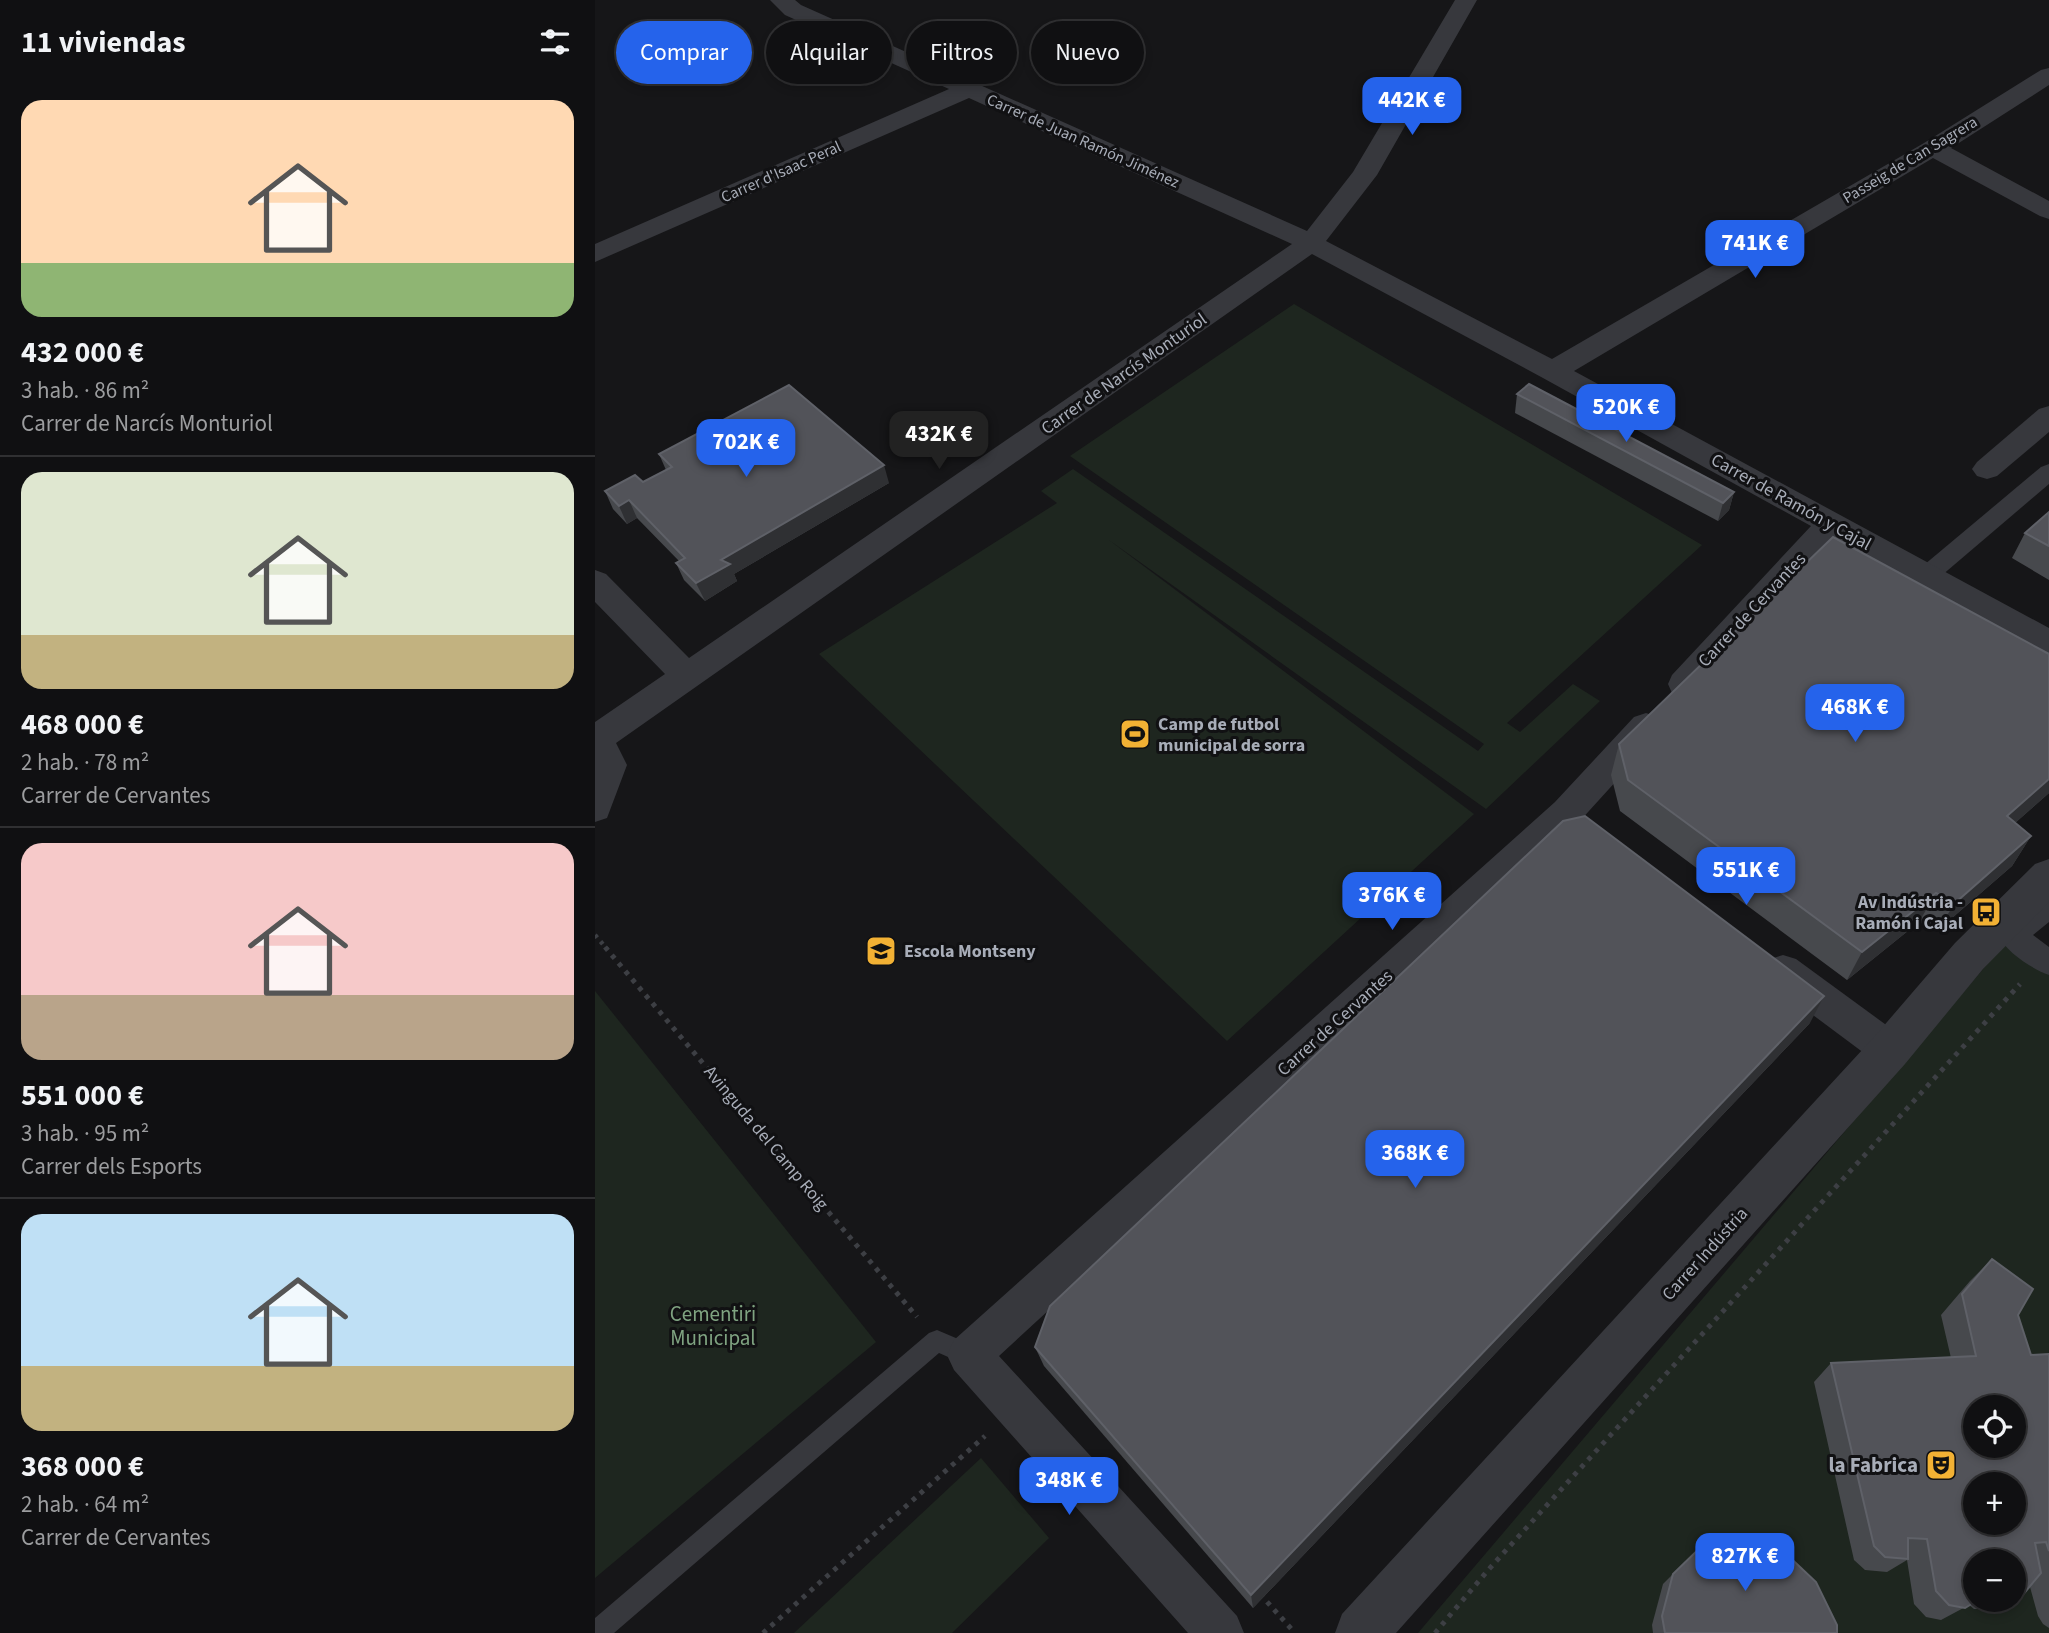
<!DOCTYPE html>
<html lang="es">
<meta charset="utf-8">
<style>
body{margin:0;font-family:"Source Sans 3",sans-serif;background:#19191b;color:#f1f3f6;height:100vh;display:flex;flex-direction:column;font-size:26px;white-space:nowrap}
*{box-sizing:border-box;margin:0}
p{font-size:23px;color:#9c9d9f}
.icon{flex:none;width:38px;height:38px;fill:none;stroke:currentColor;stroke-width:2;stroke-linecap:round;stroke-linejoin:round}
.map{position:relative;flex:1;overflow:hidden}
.sheet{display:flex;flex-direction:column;background:#101012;width:595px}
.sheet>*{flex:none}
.top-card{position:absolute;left:21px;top:21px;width:665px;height:63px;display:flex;gap:14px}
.fabs{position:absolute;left:1368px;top:1395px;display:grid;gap:14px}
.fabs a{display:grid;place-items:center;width:63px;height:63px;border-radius:50%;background:#101012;box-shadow:0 4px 10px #0003,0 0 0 2px #303032;font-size:35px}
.price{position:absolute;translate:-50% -60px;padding:0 16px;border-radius:14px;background:#2563eb;color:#fff;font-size:23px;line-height:46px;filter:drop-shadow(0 2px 4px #0008)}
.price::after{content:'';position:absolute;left:50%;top:42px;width:21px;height:16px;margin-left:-10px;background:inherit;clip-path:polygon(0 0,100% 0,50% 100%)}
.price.selected{background:#222;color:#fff}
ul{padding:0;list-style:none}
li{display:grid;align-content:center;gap:14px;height:371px;padding:0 21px}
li+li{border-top:2px solid #303032}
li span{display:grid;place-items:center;height:217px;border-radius:21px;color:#555}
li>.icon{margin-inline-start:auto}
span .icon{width:126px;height:126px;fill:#fffc;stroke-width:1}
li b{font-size:30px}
h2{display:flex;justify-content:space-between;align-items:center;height:84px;padding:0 21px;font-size:30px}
.tag{padding:0 24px;border-radius:32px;background:#101012;box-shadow:0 4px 10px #0003,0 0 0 2px #303032;font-size:24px;line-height:63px}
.tag.selected{background:#2563eb;color:#fff}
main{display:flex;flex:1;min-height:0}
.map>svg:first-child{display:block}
.green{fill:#1e261f;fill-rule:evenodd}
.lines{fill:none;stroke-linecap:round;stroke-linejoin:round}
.path-far1{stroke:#3d3f44;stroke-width:4.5;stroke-dasharray:3.5 5;stroke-linecap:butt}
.path{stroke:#3d3f44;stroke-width:5;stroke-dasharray:4.5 6;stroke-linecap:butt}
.service{fill:#37383d;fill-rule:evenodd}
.pedestrian{fill:#37383d;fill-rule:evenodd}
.minor{fill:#37383d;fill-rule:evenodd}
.tertiary{fill:#37383d;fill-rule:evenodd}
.wall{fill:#47494d;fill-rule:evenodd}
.shaded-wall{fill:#2f3033}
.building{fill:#525359;stroke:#5f6168;stroke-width:2;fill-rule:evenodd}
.labels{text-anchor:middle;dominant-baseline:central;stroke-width:6;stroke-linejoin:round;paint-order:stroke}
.far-street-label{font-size:16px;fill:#a8adb8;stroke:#111113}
.street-label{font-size:18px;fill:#a8adb8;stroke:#111113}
.poi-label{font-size:18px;font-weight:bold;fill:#a8adb8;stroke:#111113;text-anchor:start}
.near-park-label{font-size:21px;fill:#7fa381;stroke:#111113}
.near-poi-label{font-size:21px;font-weight:bold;fill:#a8adb8;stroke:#111113;text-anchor:end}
</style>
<main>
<section class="sheet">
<h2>11 viviendas<svg class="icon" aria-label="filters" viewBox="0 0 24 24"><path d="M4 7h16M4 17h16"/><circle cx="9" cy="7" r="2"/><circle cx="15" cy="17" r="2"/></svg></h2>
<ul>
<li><span style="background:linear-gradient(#ffd9b3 75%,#8fb573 0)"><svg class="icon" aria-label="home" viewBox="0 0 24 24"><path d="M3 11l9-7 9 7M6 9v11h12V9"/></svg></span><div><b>432 000 €</b><p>3 hab. · 86 m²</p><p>Carrer de Narcís Monturiol</p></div></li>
<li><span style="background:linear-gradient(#dfe7d0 75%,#c2b280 0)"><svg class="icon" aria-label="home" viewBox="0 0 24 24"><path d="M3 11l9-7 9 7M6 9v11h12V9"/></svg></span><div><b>468 000 €</b><p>2 hab. · 78 m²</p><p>Carrer de Cervantes</p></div></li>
<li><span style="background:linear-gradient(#f6c9c9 70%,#b9a48a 0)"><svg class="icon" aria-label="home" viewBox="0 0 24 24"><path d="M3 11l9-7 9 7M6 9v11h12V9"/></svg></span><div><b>551 000 €</b><p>3 hab. · 95 m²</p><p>Carrer dels Esports</p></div></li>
<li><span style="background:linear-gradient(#bfe0f5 70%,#c2b280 0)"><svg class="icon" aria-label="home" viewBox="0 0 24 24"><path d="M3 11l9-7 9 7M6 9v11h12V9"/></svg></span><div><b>368 000 €</b><p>2 hab. · 64 m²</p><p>Carrer de Cervantes</p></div></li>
</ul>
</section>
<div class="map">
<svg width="1454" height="1633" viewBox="0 0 1454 1633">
<rect width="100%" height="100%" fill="#161618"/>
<!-- green -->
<g class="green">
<polygon points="699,304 1107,545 912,723 925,732 978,684 1005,701 891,809 514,540 879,814 632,1041 224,654 462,503 446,491 478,469 883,751 889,744 475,456"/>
<path d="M1417 935 1454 963V1633H823ZM1381 1407H1419V1446H1381ZM1381 1484H1419V1522H1381ZM1381 1561H1419V1600H1381Z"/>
<polygon points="0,991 281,1342 0,1578"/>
<polygon points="386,1458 454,1538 357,1633 199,1633"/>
</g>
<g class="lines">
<!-- path-far1 -->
<polyline class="path-far1" points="0,935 12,949"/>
<!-- path -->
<g class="path">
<polyline points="10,947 322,1317"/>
<polyline points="665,1594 700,1633"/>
<polyline points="168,1633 390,1436"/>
<polyline points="840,1633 894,1569 1425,984"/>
</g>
<!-- service -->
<polygon class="service" points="342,1330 382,1347 385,1355 382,1363 374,1366 344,1353 19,1633 0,1633 0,1618 334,1333"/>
<!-- pedestrian -->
<g class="pedestrian">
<polygon points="1454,464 1454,484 1339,582 1331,585 1323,582 1319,576 1323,570 1446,467"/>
<path d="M1454 894V922L1438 935 1454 947V975C1437 969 1411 952 1403 935 1411 918 1437 900 1454 894Z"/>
</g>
<!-- minor -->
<g class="minor">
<polygon points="175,0 200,0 206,5 712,231 758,172 860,0 882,0 782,175 731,241 957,359 1329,143 1446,70 1454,68 1454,85 1356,148 1454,201 1454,219 1445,216 1338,158 979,371 1454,628 1454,655 1443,652 1240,539 1101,693 1089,697 1077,693 1073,684 1077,675 1216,526 948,378 717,254 21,743 32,765 12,818 0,822 0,722 70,674 0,602 0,570 11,574 94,658 697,244 374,98 0,262 0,244 354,89 190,15"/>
<polygon points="1454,406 1454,432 1402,476 1392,479 1382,476 1377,469 1382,462 1444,409"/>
<polygon points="1051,713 1063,717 1068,726 1063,735 984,822 404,1356 642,1616 649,1633 593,1633 359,1370 352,1355 359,1340 960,802 1039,717"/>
<polygon points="1188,955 1201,959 1309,1038 1314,1050 1309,1062 1295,1067 1281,1062 1175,983 1169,971 1175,959"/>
</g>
<!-- tertiary -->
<polygon class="tertiary" points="1454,859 1454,902 1388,969 1310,1064 801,1633 740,1633 747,1614 1280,1036 1360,943 1440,864"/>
</g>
<!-- wall -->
<g class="wall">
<polygon points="922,394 1139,492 1134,510 1123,521 920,413"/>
<polygon points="64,454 294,483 139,574 142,581 110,601 89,580 81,563 84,561 42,518 32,524 18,509 10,491 48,482 71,470"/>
<polygon points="1454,512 1454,580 1417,558 1430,533"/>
<polygon points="1454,654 1454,793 1420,823 1436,836 1417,866 1342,931 1324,922 1252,980 1025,811 1016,775 1024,744"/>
<polygon points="1215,1023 658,1608 449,1366 440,1347"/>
<path d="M1397 1259 1423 1315 1436 1355 1454 1354V1628L1448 1624 1443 1616 1435 1587 1426 1597 1401 1609H1379L1374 1605 1346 1620 1331 1617 1319 1604 1312 1560 1292 1572 1270 1570 1259 1560 1219 1382 1236 1363 1356 1358 1346 1315 1375 1281ZM1381 1561H1419V1600H1381Z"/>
<polygon points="1078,1574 1242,1633 1058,1633 1057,1625 1068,1584"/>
</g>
<!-- shaded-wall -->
<g class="shaded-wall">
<polygon points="289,465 294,483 139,574 142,581 110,601 101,583 126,560"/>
<polygon points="1139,492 1134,510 1123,521 1128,503"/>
<polygon points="34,500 42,518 32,524 24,506"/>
<polygon points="1454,779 1454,793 1394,846 1412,816"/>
<polygon points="1436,836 1417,866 1342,931 1360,903"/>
<polygon points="1341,893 1324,922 1252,980 1267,952"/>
<polygon points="1229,996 1215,1023 658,1608 656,1595"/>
</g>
<!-- building -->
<g class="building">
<polygon points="934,384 1139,492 1128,503 922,394"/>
<polygon points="194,385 289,465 126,560 135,564 101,583 81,563 90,558 34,500 24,506 10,491 40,475 48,482 77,467 64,454"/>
<polygon points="1454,512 1454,546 1430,533"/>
<polygon points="1238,537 1454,654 1454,779 1412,816 1436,836 1360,903 1341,893 1267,952 1033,780 1024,744"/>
<polygon points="990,816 1229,996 656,1595 440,1347 455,1306 968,821"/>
<path d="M1397 1259 1438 1289 1423 1315 1436 1355 1454 1354V1551L1451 1542 1440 1543 1446 1573 1426 1597H1419V1561H1381V1600H1383L1370 1608 1354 1605 1341 1591 1332 1539 1313 1538V1559L1290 1557 1279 1546 1236 1363 1381 1356 1367 1294ZM1381 1407H1419V1446H1381ZM1381 1484H1419V1522H1381Z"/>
<polygon points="1146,1537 1187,1550 1221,1582 1242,1625 1242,1633 1070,1633 1067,1616 1078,1574 1107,1546"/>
</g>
<!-- icons -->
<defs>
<g id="stadium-square" transform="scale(1.575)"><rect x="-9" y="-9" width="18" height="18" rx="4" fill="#f2b134" stroke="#111113"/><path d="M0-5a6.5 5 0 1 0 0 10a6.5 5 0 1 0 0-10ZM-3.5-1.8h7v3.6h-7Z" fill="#111"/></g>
<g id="bus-square" transform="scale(1.575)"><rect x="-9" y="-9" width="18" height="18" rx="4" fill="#f2b134" stroke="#111113"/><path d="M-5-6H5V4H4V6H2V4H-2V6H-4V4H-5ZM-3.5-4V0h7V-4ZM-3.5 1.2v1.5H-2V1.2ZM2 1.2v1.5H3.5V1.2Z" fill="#111"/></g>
<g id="school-square" transform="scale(1.575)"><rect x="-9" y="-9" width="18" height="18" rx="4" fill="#f2b134" stroke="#111113"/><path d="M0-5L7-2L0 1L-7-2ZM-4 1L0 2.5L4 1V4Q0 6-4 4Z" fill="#111"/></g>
<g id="theatre-square" transform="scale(1.575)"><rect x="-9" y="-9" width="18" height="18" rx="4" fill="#f2b134" stroke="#111113"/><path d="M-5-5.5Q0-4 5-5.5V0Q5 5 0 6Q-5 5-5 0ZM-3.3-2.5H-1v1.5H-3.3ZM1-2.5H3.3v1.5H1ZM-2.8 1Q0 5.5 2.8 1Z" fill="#111"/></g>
</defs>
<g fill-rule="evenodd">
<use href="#stadium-square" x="540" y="734"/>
<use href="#bus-square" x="1391" y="912"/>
<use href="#school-square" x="286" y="951"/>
<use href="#theatre-square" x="1346" y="1465"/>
</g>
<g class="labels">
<!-- far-street labels -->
<g class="far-street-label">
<text transform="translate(488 141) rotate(24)">Carrer de Juan Ramón Jiménez</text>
<text transform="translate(1315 160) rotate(-31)">Passeig de Can Sagrera</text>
<text transform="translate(186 172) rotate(-24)">Carrer d'Isaac Peral</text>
</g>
<!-- street labels -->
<g class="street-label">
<text transform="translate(529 374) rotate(-35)">Carrer de Narcís Monturiol</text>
<text transform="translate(1196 502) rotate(29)">Carrer de Ramón y Cajal</text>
<text transform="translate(1157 610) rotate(-47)">Carrer de Cervantes</text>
<text transform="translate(740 1023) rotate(-42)">Carrer de Cervantes</text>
<text transform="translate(171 1138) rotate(50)">Avinguda del Camp Roig</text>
<text transform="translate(1110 1254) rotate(-48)">Carrer Indústria</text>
</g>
<!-- poi labels -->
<g class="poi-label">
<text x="563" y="724">Camp de futbol<tspan x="563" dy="21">municipal de sorra</tspan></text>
<text x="1368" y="902" text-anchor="end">Av Indústria -<tspan x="1368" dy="21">Ramón i Cajal</tspan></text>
<text x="309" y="951">Escola Montseny</text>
</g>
<!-- near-park labels -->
<g class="near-park-label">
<text x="118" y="1314">Cementiri<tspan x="118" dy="24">Municipal</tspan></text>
</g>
<!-- near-poi labels -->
<g class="near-poi-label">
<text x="1323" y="1465">la Fabrica</text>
</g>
</g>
</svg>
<div class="fabs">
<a><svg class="icon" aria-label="locate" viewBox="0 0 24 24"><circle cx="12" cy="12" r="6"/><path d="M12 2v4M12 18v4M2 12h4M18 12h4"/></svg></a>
<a>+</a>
<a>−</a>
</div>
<b class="price" style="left:817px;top:137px">442K €</b>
<b class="price" style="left:1160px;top:280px">741K €</b>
<b class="price" style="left:1031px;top:444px">520K €</b>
<b class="price selected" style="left:344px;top:471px">432K €</b>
<b class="price" style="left:151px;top:479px">702K €</b>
<b class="price" style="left:1260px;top:744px">468K €</b>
<b class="price" style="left:1151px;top:907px">551K €</b>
<b class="price" style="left:797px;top:932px">376K €</b>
<b class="price" style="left:820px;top:1190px">368K €</b>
<b class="price" style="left:474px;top:1517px">348K €</b>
<b class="price" style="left:1150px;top:1593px">827K €</b>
<div class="top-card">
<a class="tag selected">Comprar</a>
<a class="tag">Alquilar</a>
<a class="tag">Filtros</a>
<a class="tag">Nuevo</a>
</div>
</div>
</main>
